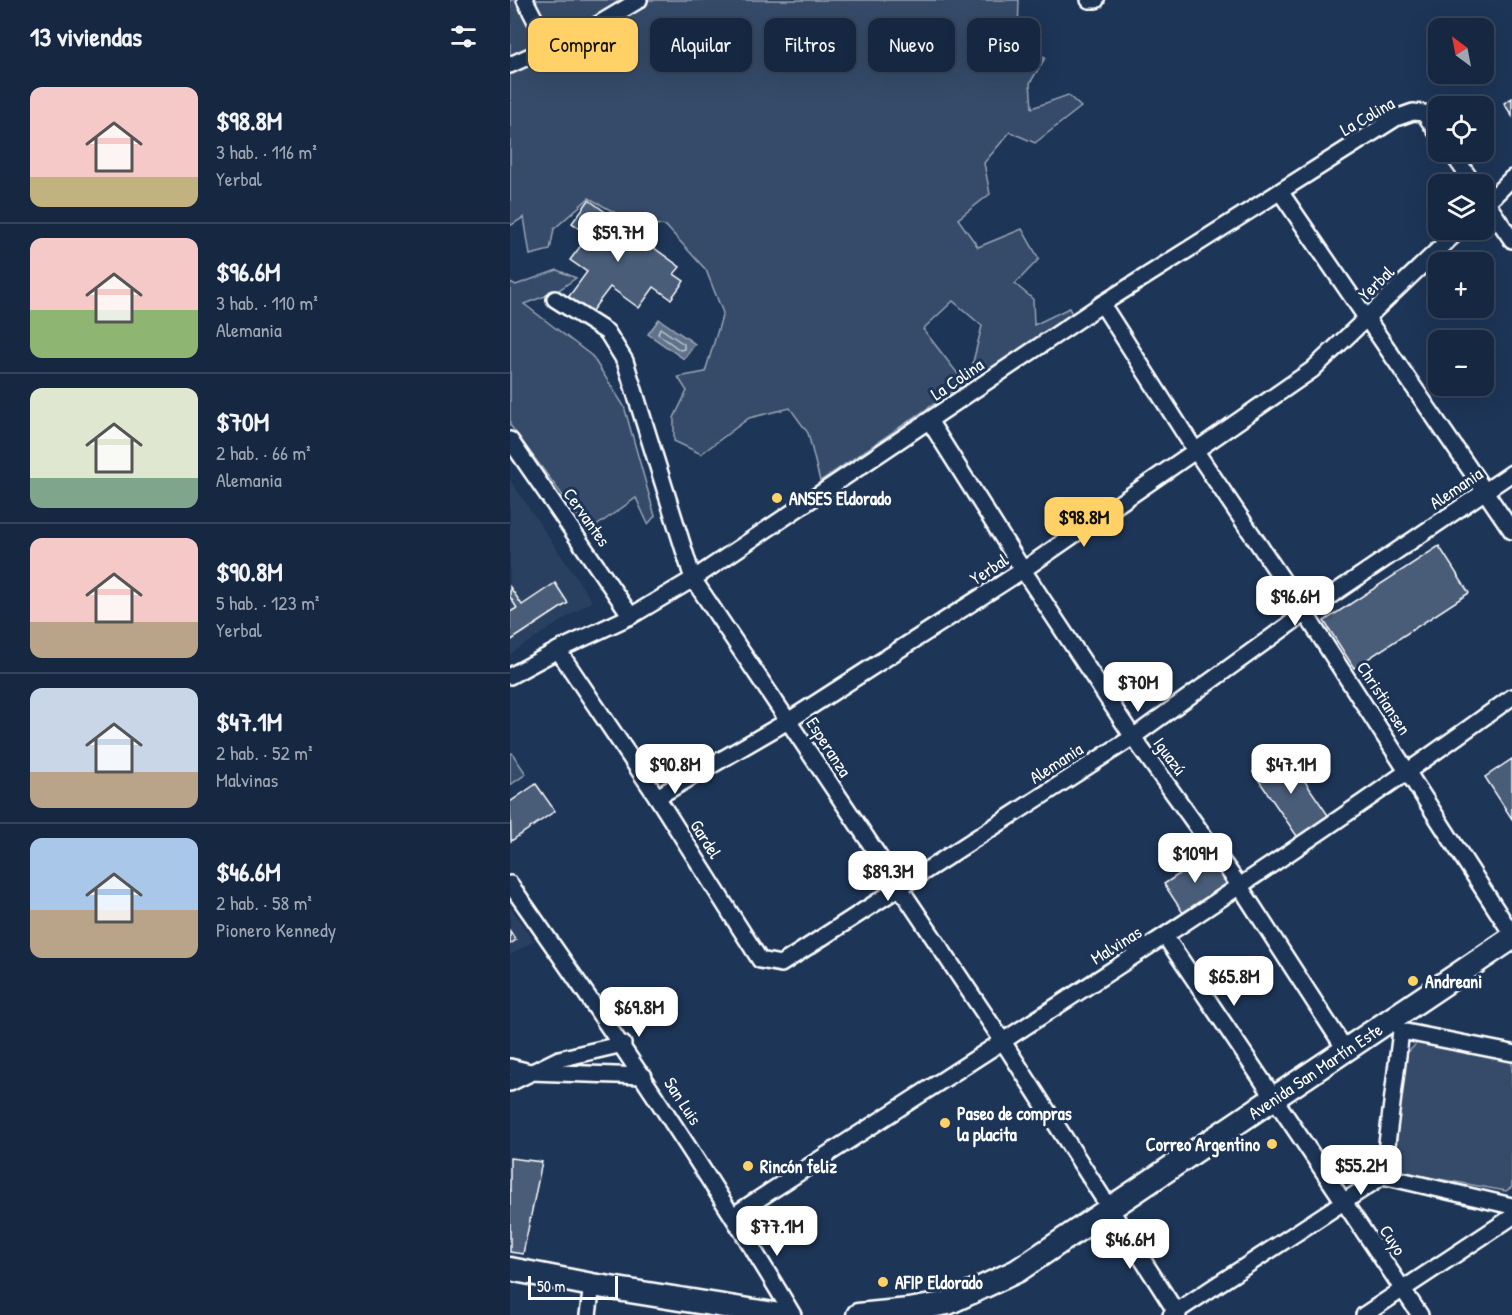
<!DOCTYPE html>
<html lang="es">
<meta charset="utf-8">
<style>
body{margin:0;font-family:"Patrick Hand",sans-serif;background:#1f3048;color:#f1f3f6;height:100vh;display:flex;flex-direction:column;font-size:22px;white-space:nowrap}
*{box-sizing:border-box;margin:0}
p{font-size:20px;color:#9ea6b1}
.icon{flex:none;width:33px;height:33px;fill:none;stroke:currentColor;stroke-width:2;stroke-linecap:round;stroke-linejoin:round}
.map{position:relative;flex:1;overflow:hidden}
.drawer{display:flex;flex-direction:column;background:#162841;width:510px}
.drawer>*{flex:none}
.guide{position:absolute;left:18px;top:18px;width:570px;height:54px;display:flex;gap:12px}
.needle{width:39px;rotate:328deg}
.tools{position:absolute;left:918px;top:18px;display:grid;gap:12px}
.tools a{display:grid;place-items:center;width:66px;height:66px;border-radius:12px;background:#162841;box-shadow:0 6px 24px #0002,0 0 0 2px #35445a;font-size:30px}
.scale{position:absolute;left:18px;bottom:15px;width:90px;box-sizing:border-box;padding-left:6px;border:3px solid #fff;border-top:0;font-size:16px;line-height:21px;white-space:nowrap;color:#fff;-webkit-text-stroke:4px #1d3557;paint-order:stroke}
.price{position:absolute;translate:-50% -51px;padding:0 14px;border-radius:12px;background:#fff;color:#222;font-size:20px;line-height:39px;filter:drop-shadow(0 2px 3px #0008)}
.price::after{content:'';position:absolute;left:50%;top:36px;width:18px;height:14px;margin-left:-9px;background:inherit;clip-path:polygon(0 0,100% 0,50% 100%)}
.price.selected{background:#ffd166;color:#111}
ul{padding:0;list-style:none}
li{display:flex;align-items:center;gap:18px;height:150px;padding:0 30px}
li+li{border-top:2px solid #35445a}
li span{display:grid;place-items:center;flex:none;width:168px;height:120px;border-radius:12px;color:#555}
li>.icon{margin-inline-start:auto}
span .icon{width:72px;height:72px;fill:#fffc;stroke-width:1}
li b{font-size:26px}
h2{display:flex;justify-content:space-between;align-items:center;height:72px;padding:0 30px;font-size:26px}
.tag{padding:0 21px;border-radius:12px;background:#162841;box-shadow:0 6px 24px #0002,0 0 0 2px #35445a;font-size:21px;line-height:54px}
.tag.selected{background:#ffd166;color:#111}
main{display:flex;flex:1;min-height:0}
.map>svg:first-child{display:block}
.built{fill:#2a4161}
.green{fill:#364b69;stroke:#9aa5b4;stroke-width:1.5}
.water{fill:#617289;stroke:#a0aab8;stroke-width:1.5}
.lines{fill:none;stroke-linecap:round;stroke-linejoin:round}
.shore{stroke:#c0c7d0;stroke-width:1.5}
.building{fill:#4a5d79;stroke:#fff;stroke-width:1.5}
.street-casing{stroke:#fff;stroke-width:20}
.primary-casing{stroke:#fff;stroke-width:27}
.street{stroke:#1d3557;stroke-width:15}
.primary{stroke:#1d3557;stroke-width:22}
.poi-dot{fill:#ffd166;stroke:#1d3557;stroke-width:2}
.labels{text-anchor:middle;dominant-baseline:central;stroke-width:6;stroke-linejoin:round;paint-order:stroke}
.street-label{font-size:18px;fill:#fff;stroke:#1d3557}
.poi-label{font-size:18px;font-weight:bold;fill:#fff;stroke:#1d3557;text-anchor:start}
</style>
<main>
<section class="drawer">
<h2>13 viviendas<svg class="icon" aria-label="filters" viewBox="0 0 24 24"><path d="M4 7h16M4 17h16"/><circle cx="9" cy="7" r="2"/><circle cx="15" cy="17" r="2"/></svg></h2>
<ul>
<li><span style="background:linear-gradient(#f6c9c9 75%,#c2b280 0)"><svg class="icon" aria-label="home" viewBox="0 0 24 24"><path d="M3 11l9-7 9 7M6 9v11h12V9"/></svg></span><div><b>$98.8M</b><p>3 hab. · 116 m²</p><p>Yerbal</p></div></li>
<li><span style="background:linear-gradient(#f6c9c9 60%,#8fb573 0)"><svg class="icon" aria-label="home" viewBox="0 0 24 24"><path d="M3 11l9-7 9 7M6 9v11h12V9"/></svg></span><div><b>$96.6M</b><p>3 hab. · 110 m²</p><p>Alemania</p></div></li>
<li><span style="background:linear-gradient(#dfe7d0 75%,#7fa58c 0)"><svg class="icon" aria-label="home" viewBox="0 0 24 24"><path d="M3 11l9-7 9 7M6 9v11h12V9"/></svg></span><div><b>$70M</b><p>2 hab. · 66 m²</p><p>Alemania</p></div></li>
<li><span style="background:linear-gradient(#f6c9c9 70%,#b9a48a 0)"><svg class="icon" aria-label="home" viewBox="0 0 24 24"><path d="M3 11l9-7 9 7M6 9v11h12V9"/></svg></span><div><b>$90.8M</b><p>5 hab. · 123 m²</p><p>Yerbal</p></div></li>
<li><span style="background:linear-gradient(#c9d6e8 70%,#b9a48a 0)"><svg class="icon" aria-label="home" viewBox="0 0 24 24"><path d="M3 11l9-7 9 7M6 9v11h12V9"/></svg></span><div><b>$47.1M</b><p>2 hab. · 52 m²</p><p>Malvinas</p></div></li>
<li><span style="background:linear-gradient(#a9c7e8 60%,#b9a48a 0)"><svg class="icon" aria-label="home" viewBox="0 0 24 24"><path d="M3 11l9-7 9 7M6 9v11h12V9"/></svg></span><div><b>$46.6M</b><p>2 hab. · 58 m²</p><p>Pionero Kennedy</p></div></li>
</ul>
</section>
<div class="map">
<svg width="1002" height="1315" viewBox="0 0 1002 1315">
<rect width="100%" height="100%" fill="#1d3557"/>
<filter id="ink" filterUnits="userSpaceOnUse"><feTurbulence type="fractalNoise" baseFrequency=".0167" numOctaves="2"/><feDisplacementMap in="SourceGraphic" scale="12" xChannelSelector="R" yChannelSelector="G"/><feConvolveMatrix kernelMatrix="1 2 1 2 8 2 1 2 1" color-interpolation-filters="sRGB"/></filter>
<g filter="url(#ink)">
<!-- built -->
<g class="built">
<polygon points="0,480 82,601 0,654"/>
<polygon points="0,907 24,941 0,955"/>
</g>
<!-- green -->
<g class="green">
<polygon points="0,0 509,0 508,33 535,58 520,83 522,108 558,95 571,107 525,143 500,132 474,163 480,194 448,219 468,247 512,229 529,259 505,284 523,299 524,325 559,308 563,316 482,371 462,366 472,326 443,301 413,329 455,383 310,481 298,433 280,408 239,418 191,454 164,441 164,418 177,391 168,377 195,372 213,313 196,270 156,226 118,220 79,198 44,229 40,250 20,255 14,217 0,226"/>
<polygon points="47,270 66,278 46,292 14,304 82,356 114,406 145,516 138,524 126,498 79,531 0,425 0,282 6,285"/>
<polygon points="2,753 16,774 0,785 0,754"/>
<polygon points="910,1040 1002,1057 1002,1187 996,1191 884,1171 876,1155 891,1059"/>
</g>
<!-- water -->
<polygon class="water" points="149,319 185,344 174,359 138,334"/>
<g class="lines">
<!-- shore -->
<polygon class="shore" points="150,328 174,344 174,349 170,350 148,334"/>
</g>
<!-- building -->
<g class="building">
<polygon points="1002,98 1002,116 994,103"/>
<polygon points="79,200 170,267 164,274 174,281 161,299 144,287 129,308 100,287 78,316 57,299 77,272 60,260 79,235 62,223"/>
<polygon points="929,546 959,593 844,668 814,621"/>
<polygon points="45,583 58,603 0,641 0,612 7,608 0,597 0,587 12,605"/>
<polygon points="774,751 820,818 789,839 743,772"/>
<polygon points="1002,759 1002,819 975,777"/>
<polygon points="26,784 45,811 1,841 0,802"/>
<polygon points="698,855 717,884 673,913 654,884"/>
<polygon points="0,931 6,940 0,944"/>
<polygon points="0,1158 32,1162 13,1254 0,1252"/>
</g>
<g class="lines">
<!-- street casing -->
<g class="street-casing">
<g id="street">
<polyline points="15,0 39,47"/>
<polyline points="579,0 586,0"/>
<polyline points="0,65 82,28 129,0"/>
<polyline points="941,152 964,184"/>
<polyline points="771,193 1002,531"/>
<polyline points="974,199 1002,240"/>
<polyline points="974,206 1002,178"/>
<polyline points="45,299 97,332 115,361 183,579 492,1040 668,1315"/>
<polyline points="592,304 685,450 795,613 1002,934"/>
<polyline points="420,422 513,570 623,737 729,885 835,1049"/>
<polyline points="0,440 121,616"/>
<polyline points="48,650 147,797 250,960 271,964 623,737 795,613 1002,473"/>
<polyline points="0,676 48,650 121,616 183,579 592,304 886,118 903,112 914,113 928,134"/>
<polyline points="147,797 278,721 513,570 802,370 949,230"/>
<path d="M0 884C99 1025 195 1167 283 1315"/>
<polyline points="655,936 910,1315"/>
<polyline points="891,1031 1002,1053"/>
<polyline points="0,1067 20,1072 134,1076"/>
<polyline points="0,1083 49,1059 113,1044"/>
<polyline points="873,1176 891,1031"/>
<polyline points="873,1176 1002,1206"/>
<path d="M224 1215C485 1045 750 880 1002 697"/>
<polyline points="78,1315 82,1285"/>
<polyline points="661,1315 873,1176"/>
<polyline points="854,1315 1002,1217"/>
</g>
</g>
<!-- primary casing -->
<g class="primary-casing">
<g id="primary">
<polyline points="0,1269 82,1285 270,1315"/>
<path id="s1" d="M348 1315 399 1310 438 1303 507 1271 1002 938"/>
</g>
</g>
<!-- street -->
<use href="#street" class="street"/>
<!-- primary -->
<use href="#primary" class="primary"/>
</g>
</g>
<!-- markers -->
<g class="poi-dot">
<circle cx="267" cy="498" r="6"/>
<circle cx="903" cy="981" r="6"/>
<circle cx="435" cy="1123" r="6"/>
<circle cx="762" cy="1144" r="6"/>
<circle cx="238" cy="1166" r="6"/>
<circle cx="373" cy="1282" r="6"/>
</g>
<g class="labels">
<!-- street labels -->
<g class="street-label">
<text transform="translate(857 116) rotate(-30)">La Colina</text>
<text transform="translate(866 283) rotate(-44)">Yerbal</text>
<text transform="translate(447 379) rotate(-34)">La Colina</text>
<text transform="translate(946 488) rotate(-34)">Alemania</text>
<text transform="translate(77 517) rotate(55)">Cervantes</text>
<text transform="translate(479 569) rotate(-33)">Yerbal</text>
<text transform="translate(874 698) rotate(57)">Christiansen</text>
<text transform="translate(319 747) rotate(57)">Esperanza</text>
<text transform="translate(660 756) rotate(54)">Iguazú</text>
<text transform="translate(546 763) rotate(-33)">Alemania</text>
<text transform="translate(196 839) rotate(58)">Gardel</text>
<text transform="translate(606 945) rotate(-32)">Malvinas</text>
<text stroke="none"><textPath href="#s1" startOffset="526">Avenida San Martín Este</textPath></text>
<text transform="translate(173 1101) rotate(57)">San Luis</text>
<text transform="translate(883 1240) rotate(57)">Cuyo</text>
</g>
<!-- poi labels -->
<g class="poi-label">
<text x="279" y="498">ANSES Eldorado</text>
<text x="915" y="981">Andreani</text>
<text x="447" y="1113">Paseo de compras<tspan x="447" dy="21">la placita</tspan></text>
<text x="750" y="1144" text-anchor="end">Correo Argentino</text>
<text x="250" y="1166">Rincón feliz</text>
<text x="385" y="1282">AFIP Eldorado</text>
</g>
</g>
</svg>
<div class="tools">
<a><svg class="needle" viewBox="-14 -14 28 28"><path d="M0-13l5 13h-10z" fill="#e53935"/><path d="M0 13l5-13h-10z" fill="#9ea6b1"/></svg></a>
<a><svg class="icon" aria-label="locate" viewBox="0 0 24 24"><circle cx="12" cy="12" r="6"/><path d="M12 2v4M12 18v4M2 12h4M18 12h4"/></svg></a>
<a><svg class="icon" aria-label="layers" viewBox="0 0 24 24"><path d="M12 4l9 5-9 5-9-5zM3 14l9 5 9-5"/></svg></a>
<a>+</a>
<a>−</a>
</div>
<div class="scale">50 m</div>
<b class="price" style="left:108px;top:263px">$59.7M</b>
<b class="price selected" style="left:574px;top:548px">$98.8M</b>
<b class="price" style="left:785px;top:627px">$96.6M</b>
<b class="price" style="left:628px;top:713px">$70M</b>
<b class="price" style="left:165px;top:795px">$90.8M</b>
<b class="price" style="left:781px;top:795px">$47.1M</b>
<b class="price" style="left:685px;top:884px">$109M</b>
<b class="price" style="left:378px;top:902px">$89.3M</b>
<b class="price" style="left:724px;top:1007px">$65.8M</b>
<b class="price" style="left:129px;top:1038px">$69.8M</b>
<b class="price" style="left:851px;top:1196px">$55.2M</b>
<b class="price" style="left:267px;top:1257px">$77.1M</b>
<b class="price" style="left:620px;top:1270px">$46.6M</b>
<div class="guide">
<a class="tag selected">Comprar</a>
<a class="tag">Alquilar</a>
<a class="tag">Filtros</a>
<a class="tag">Nuevo</a>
<a class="tag">Piso</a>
</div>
</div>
</main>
